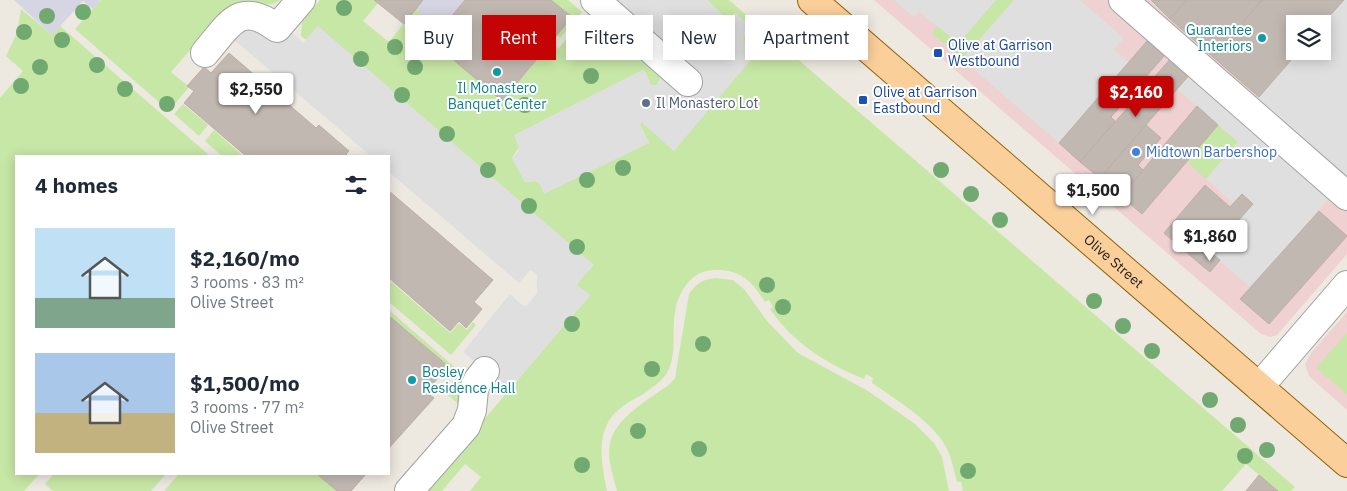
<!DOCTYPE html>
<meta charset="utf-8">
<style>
body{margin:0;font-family:"IBM Plex Sans",sans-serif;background:#f2f2f3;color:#1f2937;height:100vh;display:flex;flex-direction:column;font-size:19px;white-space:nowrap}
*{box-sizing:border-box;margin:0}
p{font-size:16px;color:#747a83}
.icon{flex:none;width:28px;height:28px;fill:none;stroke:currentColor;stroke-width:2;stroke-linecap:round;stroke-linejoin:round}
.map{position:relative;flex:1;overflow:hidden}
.panel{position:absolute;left:15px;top:155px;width:375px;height:320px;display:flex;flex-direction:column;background:#fff;border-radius:0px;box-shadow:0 2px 12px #0003}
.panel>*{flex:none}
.top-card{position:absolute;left:405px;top:15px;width:475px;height:45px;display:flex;gap:10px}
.controls{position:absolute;left:1286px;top:15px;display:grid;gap:10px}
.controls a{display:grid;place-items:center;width:45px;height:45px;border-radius:0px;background:#fff;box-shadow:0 2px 12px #0003;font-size:25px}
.price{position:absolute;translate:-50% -42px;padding:0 11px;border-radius:5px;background:#fff;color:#222;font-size:16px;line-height:32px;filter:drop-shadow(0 1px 2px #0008)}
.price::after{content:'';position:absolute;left:50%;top:30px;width:15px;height:11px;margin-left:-8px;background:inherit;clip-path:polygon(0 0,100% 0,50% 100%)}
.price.on{background:#c40304;color:#fff}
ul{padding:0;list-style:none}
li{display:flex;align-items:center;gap:15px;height:125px;padding:0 20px}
li span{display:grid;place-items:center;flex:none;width:140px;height:100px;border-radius:0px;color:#555}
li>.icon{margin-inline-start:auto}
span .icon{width:60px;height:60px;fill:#fffc;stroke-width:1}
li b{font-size:21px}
h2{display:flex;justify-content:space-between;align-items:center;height:60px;padding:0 20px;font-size:21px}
.tag{padding:0 18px;border-radius:0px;background:#fff;box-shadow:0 2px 12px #0003;font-size:18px;line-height:45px}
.tag.on{background:#c40304;color:#fff}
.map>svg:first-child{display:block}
.commercial{fill:#eed1d0;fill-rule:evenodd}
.grass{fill:#c7e7a6}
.parking{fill:#dfdfdf}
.plaza{fill:#d5d5e3}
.building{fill:#c1b8b1;stroke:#beafa4}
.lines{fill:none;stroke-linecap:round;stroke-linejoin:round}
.minor-casing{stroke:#a2a2a2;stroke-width:30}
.major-casing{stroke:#916002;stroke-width:30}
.minor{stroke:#fff;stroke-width:28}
.major{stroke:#facf99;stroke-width:28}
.tree{fill:#71aa70}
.culture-dot{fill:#0f9aa8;stroke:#fff;stroke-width:2}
.transit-dot{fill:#1a4fb4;stroke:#fff;stroke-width:2}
.service-dot{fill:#5c6f8a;stroke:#fff;stroke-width:2}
.shop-dot{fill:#3f7fe0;stroke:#fff;stroke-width:2}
.labels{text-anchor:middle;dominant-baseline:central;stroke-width:4;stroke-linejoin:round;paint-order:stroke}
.culture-label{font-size:14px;fill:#0d838f;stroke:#fff;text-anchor:end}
.transit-label{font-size:14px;fill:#164399;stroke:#fff;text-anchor:start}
.service-label{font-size:14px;fill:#4e5e75;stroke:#fff;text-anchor:start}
.shop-label{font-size:14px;fill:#366cbe;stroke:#fff;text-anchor:start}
.street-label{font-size:14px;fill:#1b1b1b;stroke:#fff}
</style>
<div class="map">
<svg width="1347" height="491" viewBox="0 0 1347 491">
<rect width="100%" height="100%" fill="#ede9e1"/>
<!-- commercial -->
<g class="commercial">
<path d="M874 0H1347V254L1277 335 1270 337 1261 334ZM1295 24H1322V51H1295Z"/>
<polygon points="1347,312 1347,410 1309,376 1305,364 1311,353"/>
</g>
<!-- grass -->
<g class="grass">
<path d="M101 0H280C269 9 255 1 241 4L198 41 171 72 189 87 169 111 75 29Z"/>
<path d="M320 0H374L378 3 363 21 389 42 416 8 423 17 419 31 502 101 551 43 558 49 589 12 659 72 661 77 657 85H651L644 70 519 147 512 158 525 182 535 181 540 184 649 143 640 125 641 121 674 151 746 47 743 38 750 27 732 16 723 15 707 0H729L1295 487 1291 491H1278L1246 464 1222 491H960L963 490 961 482H957C954 471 952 459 947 449 935 423 895 399 872 383L873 378 866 374 864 379C827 364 793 343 770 309L773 307 769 300 765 302C753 283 743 271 719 270 705 269 694 274 686 285 665 314 680 342 669 369 664 380 654 386 645 393 637 398 629 401 622 407 594 427 601 463 607 491H470L481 477 465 464 442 491H423L590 295 576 285 593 265 318 27 306 40 301 36 302 22Z"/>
<polygon points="551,0 568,0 582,12 560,38 557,35 572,17"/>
<polygon points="996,0 1014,0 962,59 932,33 938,25 959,42"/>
<polygon points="21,9 52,35 60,26 210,156 16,156 16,474 39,474 24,491 0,491 0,98 23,71 6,56 17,33"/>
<polygon points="183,104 208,125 199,136 174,114"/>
<polygon points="1218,125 1238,142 1206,179 1187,162"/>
<polygon points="214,130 243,156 222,156 205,141"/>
<path d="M715 278 733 280 744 289 767 321 798 353 868 391 915 424 934 443 942 457 949 491H617C614 479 609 465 609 452 609 420 647 401 670 384L675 378 689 294C696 283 702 280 715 278Z"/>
<polygon points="389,280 450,333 459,323 467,330 473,322 476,325 451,355 389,302"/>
<polygon points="389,310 467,378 461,406 444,392 455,379 445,369 448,366 389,316"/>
<polygon points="1347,333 1347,394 1316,368"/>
<polygon points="54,474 166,474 151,491 53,491 45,484"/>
<polygon points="179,474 317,474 337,491 164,491"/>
</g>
<!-- parking -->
<g class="parking">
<polygon points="611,0 707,0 723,15 732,16 736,13 750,27 744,34 744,42 755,55 674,151 641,122 640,125 649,143 544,194 540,184 535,181 525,182 512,158 518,152 519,147 514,135 644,69 651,85 657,85 660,81 659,72"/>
<polygon points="894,0 996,0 959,43 919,12 914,17"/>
<polygon points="1014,0 1080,0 1124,38 1114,50 1129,62 1059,143 962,59"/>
<polygon points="1344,0 1347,0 1347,181 1254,101 1299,51 1322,51 1323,24"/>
<polygon points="262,4 303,43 318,26 594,265 576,284 590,295 509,390 463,352 510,294 522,305 527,306 537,293 537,274 530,270 519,283 389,172 389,156 371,156 233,39"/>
<polygon points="1191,73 1334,193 1251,288 1210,252 1253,204 1242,194 1233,203 1206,179 1238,142 1177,89"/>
</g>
<!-- plaza -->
<g class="plaza">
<polygon points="14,0 99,0 100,1 93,9 83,1 52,35"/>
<polygon points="423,0 465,0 431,41 419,31 423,17 416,8"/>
</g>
<!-- building -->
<g class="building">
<polygon points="374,0 423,0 404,24"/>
<polygon points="465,0 551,0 572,17 502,101 431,41"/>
<polygon points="1151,0 1187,0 1170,19"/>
<polygon points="1187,0 1262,0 1213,57 1170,19"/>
<polygon points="1262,0 1344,0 1322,24 1295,24 1295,51 1299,51 1259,97 1213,57"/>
<polygon points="1147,41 1164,56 1111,117 1115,121 1080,162 1059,143"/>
<polygon points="229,53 316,128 319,125 349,151 346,154 348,156 246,156 184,103 194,91 187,86 204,67 211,73"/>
<polygon points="1172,57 1191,73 1100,178 1080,162"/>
<polygon points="1197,106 1218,125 1142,214 1121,196"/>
<polygon points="1146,125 1161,138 1138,165 1143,170 1121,196 1100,178"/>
<polygon points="1205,185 1230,207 1242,194 1253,204 1200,264 1164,233"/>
<polygon points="389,191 493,280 474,302 482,309 466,328 459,321 450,331 389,278"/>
<polygon points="1319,211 1347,236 1269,324 1240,299"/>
<polygon points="1210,252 1220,260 1210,272 1200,264"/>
<polygon points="389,316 448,366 426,392 434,398 389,448"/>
<polygon points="317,474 366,474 351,491 337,491"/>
<polygon points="1259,475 1278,491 1246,491"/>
</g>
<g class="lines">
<!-- minor casing -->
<g class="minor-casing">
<g id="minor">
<polyline points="595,0 688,82"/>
<polyline points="1123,0 1347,196"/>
<path d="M205 53C230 24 239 0 277 28L301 0"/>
<polyline points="1259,387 1347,285"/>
<polyline points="409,491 466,426 472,410 474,389 478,380 485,371"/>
</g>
</g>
<!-- major casing -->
<g class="major-casing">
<g id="major">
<path id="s1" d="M812 0 1347 463"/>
</g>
</g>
<!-- minor -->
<use href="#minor" class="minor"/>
<!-- major -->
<use href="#major" class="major"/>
</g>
<!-- trees -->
<g class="tree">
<circle cx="344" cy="8" r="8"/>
<circle cx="83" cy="12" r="8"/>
<circle cx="47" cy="16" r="8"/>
<circle cx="24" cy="32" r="8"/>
<circle cx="62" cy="40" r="8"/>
<circle cx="395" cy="47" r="8"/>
<circle cx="361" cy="59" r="8"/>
<circle cx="97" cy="65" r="8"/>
<circle cx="40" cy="67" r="8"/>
<circle cx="415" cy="67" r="8"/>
<circle cx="591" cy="76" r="8"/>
<circle cx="21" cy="86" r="8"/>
<circle cx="125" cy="89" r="8"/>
<circle cx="402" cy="95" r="8"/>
<circle cx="167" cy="104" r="8"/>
<circle cx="525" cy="105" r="8"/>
<circle cx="447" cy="134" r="8"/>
<circle cx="623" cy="168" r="8"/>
<circle cx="488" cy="170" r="8"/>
<circle cx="941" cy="170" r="8"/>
<circle cx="587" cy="180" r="8"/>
<circle cx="971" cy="194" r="8"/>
<circle cx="529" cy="206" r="8"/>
<circle cx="1000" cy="220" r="8"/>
<circle cx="577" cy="247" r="8"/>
<circle cx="767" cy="285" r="8"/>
<circle cx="1094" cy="301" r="8"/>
<circle cx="783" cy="307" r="8"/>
<circle cx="572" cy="324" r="8"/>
<circle cx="1123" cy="326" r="8"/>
<circle cx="703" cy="344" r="8"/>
<circle cx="1152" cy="351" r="8"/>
<circle cx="652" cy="369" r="8"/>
<circle cx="1210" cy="400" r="8"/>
<circle cx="1238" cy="425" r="8"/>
<circle cx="638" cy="431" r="8"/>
<circle cx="699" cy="449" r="8"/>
<circle cx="1267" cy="450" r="8"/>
<circle cx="1245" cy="456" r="8"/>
<circle cx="582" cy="465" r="8"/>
<circle cx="968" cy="471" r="8"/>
</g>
<!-- markers -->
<g class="culture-dot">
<circle cx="1262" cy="38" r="5"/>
<circle cx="497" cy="72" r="5"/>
<circle cx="412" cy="380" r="5"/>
</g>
<g class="transit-dot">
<rect x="933" y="48" width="10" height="10" rx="2.5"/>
<rect x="858" y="95" width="10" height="10" rx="2.5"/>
</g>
<circle class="service-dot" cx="646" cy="103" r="5"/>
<circle class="shop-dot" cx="1136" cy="152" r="5"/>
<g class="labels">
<!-- culture labels -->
<g class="culture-label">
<text x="1252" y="30">Guarantee<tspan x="1252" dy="16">Interiors</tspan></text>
<text x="497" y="88" text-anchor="middle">Il Monastero<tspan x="497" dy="16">Banquet Center</tspan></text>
<text x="422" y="372" text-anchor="start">Bosley<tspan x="422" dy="16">Residence Hall</tspan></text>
</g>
<!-- transit labels -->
<g class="transit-label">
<text x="948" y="45">Olive at Garrison<tspan x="948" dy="16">Westbound</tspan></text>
<text x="873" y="92">Olive at Garrison<tspan x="873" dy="16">Eastbound</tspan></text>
</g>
<!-- service labels -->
<g class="service-label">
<text x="656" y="103">Il Monastero Lot</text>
</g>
<!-- shop labels -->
<g class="shop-label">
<text x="1146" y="152">Midtown Barbershop</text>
</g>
<!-- street labels -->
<g class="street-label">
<text stroke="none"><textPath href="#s1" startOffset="399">Olive Street</textPath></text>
</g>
</g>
</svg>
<div class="controls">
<a><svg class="icon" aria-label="layers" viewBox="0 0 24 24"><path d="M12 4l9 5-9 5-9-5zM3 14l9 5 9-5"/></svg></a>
</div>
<b class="price" style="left:256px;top:115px">$2,550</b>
<b class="price on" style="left:1136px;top:118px">$2,160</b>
<b class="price" style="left:1093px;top:216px">$1,500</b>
<b class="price" style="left:1210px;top:262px">$1,860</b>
<div class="top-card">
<a class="tag">Buy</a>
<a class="tag on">Rent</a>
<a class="tag">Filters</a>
<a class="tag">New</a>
<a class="tag">Apartment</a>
</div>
<section class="panel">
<h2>4 homes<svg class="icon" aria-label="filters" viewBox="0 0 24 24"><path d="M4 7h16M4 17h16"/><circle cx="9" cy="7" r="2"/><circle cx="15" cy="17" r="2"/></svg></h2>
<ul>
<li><span style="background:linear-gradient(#bfe0f5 70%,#7fa58c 0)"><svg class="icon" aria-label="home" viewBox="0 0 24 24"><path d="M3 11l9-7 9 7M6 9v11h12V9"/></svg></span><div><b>$2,160/mo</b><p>3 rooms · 83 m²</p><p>Olive Street</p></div></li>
<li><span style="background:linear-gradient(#a9c7e8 60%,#c2b280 0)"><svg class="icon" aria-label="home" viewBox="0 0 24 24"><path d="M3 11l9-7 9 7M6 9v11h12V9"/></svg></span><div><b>$1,500/mo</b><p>3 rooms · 77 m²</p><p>Olive Street</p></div></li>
</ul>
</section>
</div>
